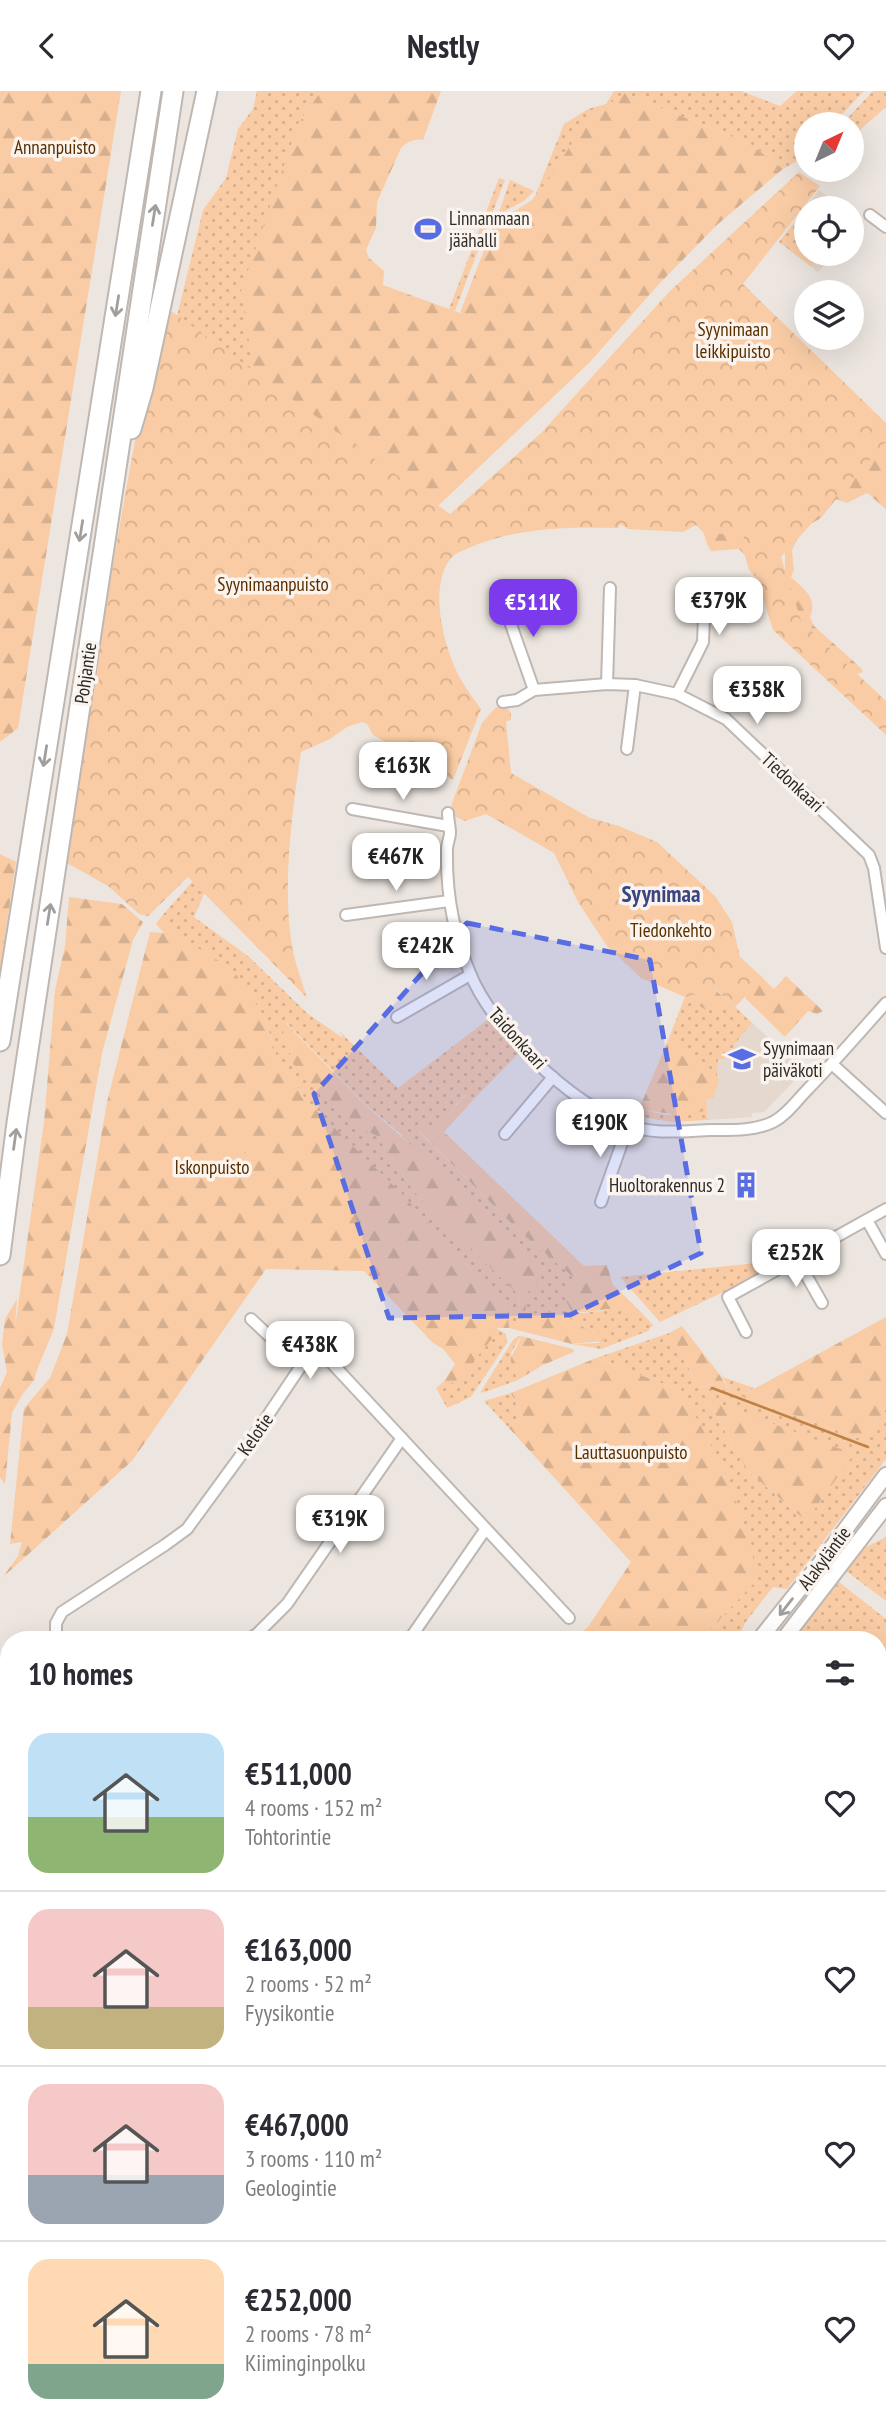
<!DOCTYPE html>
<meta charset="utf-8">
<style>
body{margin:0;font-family:"PT Sans Narrow",sans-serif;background:#f7f7f7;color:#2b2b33;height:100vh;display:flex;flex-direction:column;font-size:26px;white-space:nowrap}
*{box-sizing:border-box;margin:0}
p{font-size:23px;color:#7c7c81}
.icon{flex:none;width:38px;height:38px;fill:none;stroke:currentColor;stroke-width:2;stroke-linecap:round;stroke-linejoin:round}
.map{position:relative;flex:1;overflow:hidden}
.details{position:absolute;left:0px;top:1540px;width:887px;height:798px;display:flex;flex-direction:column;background:#fff;border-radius:28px 28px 0 0;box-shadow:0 7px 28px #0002}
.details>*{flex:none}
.needle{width:46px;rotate:43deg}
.fabs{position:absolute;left:794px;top:21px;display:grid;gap:14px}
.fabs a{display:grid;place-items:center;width:70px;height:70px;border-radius:50%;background:#fff;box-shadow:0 7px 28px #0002;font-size:35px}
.price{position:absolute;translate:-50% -60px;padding:0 16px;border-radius:14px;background:#fff;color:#222;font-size:23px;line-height:46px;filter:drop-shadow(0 2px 4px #0008)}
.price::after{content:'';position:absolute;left:50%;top:42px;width:21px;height:16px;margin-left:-10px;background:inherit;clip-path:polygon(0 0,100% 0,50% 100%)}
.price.current{background:#7c3aed;color:#fff}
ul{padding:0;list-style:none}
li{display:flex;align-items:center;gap:21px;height:175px;padding:0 28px}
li+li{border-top:2px solid #e1e1e2}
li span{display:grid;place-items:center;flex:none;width:196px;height:140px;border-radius:21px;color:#555}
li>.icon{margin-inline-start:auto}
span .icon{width:84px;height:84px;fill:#fffc;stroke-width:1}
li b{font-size:30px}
h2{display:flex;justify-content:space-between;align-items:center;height:84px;padding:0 28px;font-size:30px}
header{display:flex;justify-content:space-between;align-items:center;height:91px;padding:0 28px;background:#fff;font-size:32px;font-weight:600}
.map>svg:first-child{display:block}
.built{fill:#e5d8ce}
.grass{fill:url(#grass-dots);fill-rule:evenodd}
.forest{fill:url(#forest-firs)}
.park{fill:url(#park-crowns)}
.pitch{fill:#f9cca5}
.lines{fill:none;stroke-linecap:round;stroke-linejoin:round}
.stream{stroke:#c08147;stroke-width:2.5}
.minor-casing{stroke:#beb7b2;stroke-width:14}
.tertiary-casing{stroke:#beb7b2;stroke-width:16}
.secondary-casing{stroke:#beb7b2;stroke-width:18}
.primary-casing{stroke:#beb7b2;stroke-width:19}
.motorway-casing{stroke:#beb7b2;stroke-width:23}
.minor{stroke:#fff;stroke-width:10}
.tertiary{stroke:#fff;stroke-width:12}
.secondary{stroke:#fff;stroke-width:14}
.primary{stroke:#fff;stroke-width:16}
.motorway{stroke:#fff;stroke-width:19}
.oneway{stroke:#a09f9e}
.marked{fill:#586ce3;fill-opacity:0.2;stroke:#586ce3;stroke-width:5;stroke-dasharray:14 9;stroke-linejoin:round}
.labels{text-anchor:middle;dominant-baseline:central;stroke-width:7;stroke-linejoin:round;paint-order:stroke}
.park-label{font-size:19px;fill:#572e00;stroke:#fbf3ed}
.poi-label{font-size:19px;fill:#2c2a27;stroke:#fbf3ed;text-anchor:start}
.street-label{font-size:19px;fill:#2c2a27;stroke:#fbf3ed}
.quarter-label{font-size:23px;font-weight:bold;fill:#394681;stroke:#fbf3ed}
</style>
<header><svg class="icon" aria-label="back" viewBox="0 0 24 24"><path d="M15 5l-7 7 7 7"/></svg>Nestly<svg class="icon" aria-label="heart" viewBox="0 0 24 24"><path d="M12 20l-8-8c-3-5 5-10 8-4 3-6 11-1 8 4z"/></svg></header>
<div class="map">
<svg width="886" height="2338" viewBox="0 0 886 2338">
<defs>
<pattern id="grass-dots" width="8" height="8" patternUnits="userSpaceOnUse" patternTransform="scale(1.75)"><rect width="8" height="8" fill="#f9cca5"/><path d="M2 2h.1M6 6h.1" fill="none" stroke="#d6af8e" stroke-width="1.8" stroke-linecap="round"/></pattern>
<pattern id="forest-firs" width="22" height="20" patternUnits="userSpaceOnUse" patternTransform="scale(1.75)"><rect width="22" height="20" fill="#f9cca5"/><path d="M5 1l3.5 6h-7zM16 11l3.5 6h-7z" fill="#d6af8e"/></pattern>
<pattern id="park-crowns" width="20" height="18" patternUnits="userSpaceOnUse" patternTransform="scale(1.75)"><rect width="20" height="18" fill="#f9cca5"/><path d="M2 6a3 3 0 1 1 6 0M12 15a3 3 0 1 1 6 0" fill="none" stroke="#d6af8e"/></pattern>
</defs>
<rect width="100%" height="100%" fill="#ede6e0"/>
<!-- built -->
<g class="built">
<polygon points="819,99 843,117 807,117 807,163 836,163 818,181 779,151"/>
<polygon points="716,898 804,980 764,1021 752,1022 752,1026 708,1029 706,1008 669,947 685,906"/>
<polygon points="403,2329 473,2329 477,2338 391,2338 390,2336"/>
</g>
<!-- grass -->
<g class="grass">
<polygon points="257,0 321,0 298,33 270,380 174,237 203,119 226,87 238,38 253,18"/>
<polygon points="614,0 741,0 780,15 797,0 864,0 833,33 807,33 807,61 799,69 783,78 750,53 624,2 590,28 551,86 535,105 564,33 588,18 606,13"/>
<polygon points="873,0 886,0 886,16 861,38 852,51 852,33 842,33"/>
<polygon points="499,87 505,89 455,220 449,218"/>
<polygon points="510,89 534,100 524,110 498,124"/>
<polygon points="793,133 805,143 803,146 807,149 807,163 821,165 811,175 779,151"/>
<polygon points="270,652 194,826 248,865 308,923 343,947 340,941 398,997 490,927 521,960 474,1008 465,1004 444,1028 419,1041 519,1140 573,1186 571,1219 582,1222 601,1220 615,1216 639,1224 638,1218 653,1234 648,1240 601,1258 572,1253 600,1252 585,1237 557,1220 525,1224 528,1201 401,1043 364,1012 285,930 355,1034 377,1045 413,1099 438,1127 520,1205 517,1239 509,1237 508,1221 403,1104 307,1010 277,966 264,925 176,844 168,830 161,826 205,776"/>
<polygon points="685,906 706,919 735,916 752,932 733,955 741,959 731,957 724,968 718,968 717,986 720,989 717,992 669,947"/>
<polygon points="639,1018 667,1024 707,1018 708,1029 671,1031 637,1025"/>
<polygon points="767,1171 772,1178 660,1231 620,1186"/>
<path d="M496 1237 506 1243 507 1252 471 1306 447 1317 436 1297 445 1290 441 1296C457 1281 490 1258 496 1237Z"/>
<path d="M669 1242 700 1297 711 1293 730 1300 718 1279 723 1286 754 1297 742 1305 864 1349 886 1318V1368L787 1498 773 1496 745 1532 737 1549H700L755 1491 682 1300 596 1267ZM708 1310 853 1363 806 1430 747 1379Z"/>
<polygon points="518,1245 521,1245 511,1262 518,1289 482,1302 481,1300 513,1249"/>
<polygon points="511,1302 522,1324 509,1337 484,1310"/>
<polygon points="886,1446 886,1510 846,1480 864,1457"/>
<polygon points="839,1491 886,1528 886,1542 877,1538 827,1549 792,1549"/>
<polygon points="31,2329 105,2329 101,2338 30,2338"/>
</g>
<!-- forest -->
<g class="forest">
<polygon points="0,0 121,0 18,637 0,651"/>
<path d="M321 0H441L423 49C415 47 407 51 401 57L377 111 376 137 366 159 369 167 384 180 383 194 460 222 494 133 532 109 551 85 577 44 590 28 624 2 750 53 783 78 718 133 659 193 590 271 420 432 270 380 241 200 298 33Z"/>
<path d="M886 344V418L867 402 847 412 836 408 821 427 803 437 792 459 794 479 791 486C804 498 818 507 810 526L814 535 861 577 863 581 857 583 801 530 785 481V446Z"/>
<path d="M746 434 766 498 749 479 745 464 739 458 711 460C705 452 706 444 700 436Z"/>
<polygon points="0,763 16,771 0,879"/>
<path d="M69 806 122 813 143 831 133 849 102 962 54 1237C51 1248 35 1280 35 1288L22 1304 12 1322 5 1393 0 1387V1297L7 1281 2 1253 5 1228 17 1208 15 1236 44 1031 55 899 65 855Z"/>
<polygon points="161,826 168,830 177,844 233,879 264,925 277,966 307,1010 403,1104 508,1221 509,1237 497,1237 495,1244 460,1287 441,1299 441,1295 455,1273 443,1258 433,1252 364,1180 266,1178 132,1370 3,1486 18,1465 22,1451 10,1453 24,1317 50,1287 67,1243 107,1011 150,841 164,842 156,833"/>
<polygon points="740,866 774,898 786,885 823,920 817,923 808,920 785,946 745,907 751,897"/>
<polygon points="695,882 735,916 706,919 685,906"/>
<polygon points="284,930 363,1012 435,1075 539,1178 542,1190 528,1201 525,1224 557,1220 585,1237 604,1243 603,1250 572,1253 517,1239 520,1205 438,1127 413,1099 377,1045 355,1034 327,1010 294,974 283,944"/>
<polygon points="669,947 719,994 715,999 714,1007 706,1008 707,1018 704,1020 684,1025 639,1018"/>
<path d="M466 1004 474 1008 444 1041 584 1175 607 1174 613 1194 638 1218 640 1224 633 1227C611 1207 598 1227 571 1219L563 1204 573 1186 519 1140 419 1040 444 1028Z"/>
<polygon points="886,1226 886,1318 864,1349 741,1305"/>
<polygon points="682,1235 717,1280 731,1302 711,1293 700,1297 669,1242"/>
<path d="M521 1245 573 1258 574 1261 543 1274 518 1289C504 1262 514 1268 521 1245Z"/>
<polygon points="596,1267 682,1300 725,1380 752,1455 755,1491 700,1549 581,1549 578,1544 588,1536 631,1471 509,1337 522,1324 511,1302"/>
<polygon points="710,1309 854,1363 806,1430 747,1379 708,1310"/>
<polygon points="877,1538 886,1542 886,1599 879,1606 878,1549 827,1549"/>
<polygon points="0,1562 9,1565 9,1931 6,1932 0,1866"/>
<polygon points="315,2329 383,2329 386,2338 317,2338"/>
</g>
<!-- park -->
<g class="park">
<path d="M799 81 820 95 743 193 886 332V351L781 466 801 530 886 610V644L773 539 743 444 704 442 696 434 683 441 628 438 621 433 618 437C569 435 516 437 471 456 465 459 457 461 452 466 427 494 444 557 460 587 466 598 474 608 481 618L453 689 373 644 367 633 362 631 347 636 330 648 301 661C292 720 282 796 292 855 295 873 302 890 307 907L188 786 148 825 139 823 108 795 65 771C95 585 122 398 163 214L450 423 542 341 669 201Z"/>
<polygon points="504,613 511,622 511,629 506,630 511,682 590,727 619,735 657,751 715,805 732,831 740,866 763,887 735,916 716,898 685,906 641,887 607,855 578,811 554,762 486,723 465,730 451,724 452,712 482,632 495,617"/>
<polygon points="611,2329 757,2329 749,2338 616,2338"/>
</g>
<!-- pitch -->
<polygon class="pitch" points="239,1032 256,1050 222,1084 204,1067"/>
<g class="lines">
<!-- stream -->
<polyline class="stream" points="712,1297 868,1356"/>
<!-- minor casing -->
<g class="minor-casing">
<g id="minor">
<polyline points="870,124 886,136"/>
<polyline points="502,508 534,599"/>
<polyline points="607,593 610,497"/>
<polyline points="677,603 703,551 705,500 701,499"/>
<polyline points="503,611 517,609 534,599 607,593 635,594 677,603 726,628 869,764 874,777 886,857"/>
<polyline points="627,658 635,594"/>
<polyline points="352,718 448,735"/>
<path d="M448 722C448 729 450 736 450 742 450 747 447 752 447 758 446 801 453 842 470 882 492 938 571 1012 627 1034 653 1044 683 1040 711 1039 731 1039 755 1040 773 1031 787 1024 797 1009 808 998 835 970 860 941 886 912"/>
<polyline points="346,824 449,810"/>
<polyline points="397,926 470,884"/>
<polyline points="832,973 886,1022"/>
<polyline points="505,1043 553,986"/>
<polyline points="601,1111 628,1035"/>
<polyline points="867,1129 886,1163"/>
<polyline points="797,1168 822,1212"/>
<polyline points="251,1228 301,1275"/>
<polyline points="746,1241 728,1206 886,1118"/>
<polyline points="56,1549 56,1532 62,1521 165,1454 187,1438 244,1360 301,1275 313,1267 328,1268 569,1527"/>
<polyline points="247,1549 257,1543 287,1513 402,1347"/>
<polyline points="409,1549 485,1439"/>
<polyline points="878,1807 886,1799"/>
<polyline points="878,1935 886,1939"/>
<polyline points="271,2329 272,2338"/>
<polyline points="550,2329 555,2338"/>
</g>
</g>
<!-- tertiary casing -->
<g class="tertiary-casing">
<polyline id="tertiary" points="878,2066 886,2071"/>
</g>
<!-- secondary casing -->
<g class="secondary-casing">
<g id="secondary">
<polyline points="759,1549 818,1475 886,1384"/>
<polyline points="783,1549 886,1415"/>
</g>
</g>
<!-- primary casing -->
<g class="primary-casing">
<g id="primary">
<polyline points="0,1949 9,1948"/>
<polyline points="0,1969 9,1969"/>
</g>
</g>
<!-- motorway casing -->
<g class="motorway-casing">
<g id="motorway">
<polyline points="131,338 143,297 207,0"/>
<polyline points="0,950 151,0"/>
<polyline points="0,1164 17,1032 173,0"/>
<polyline points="0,2043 4,2057 9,2064"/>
<polyline points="0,2297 3,2338"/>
<polyline points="25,2338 26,2329"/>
</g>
</g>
<!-- minor -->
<use href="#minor" class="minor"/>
<!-- tertiary -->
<use href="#tertiary" class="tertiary"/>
<!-- secondary -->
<use href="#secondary" class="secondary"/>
<!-- primary -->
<use href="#primary" class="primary"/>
<!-- motorway -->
<use href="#motorway" class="motorway"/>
</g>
<!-- one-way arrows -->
<defs><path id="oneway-shaft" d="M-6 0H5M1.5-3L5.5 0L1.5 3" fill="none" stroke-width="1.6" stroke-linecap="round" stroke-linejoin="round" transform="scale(1.75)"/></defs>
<g class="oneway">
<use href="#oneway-shaft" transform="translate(154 124) rotate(-81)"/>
<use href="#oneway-shaft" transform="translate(117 215) rotate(99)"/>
<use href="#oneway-shaft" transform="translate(81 440) rotate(99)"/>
<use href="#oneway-shaft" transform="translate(45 665) rotate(99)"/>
<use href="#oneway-shaft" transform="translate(49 823) rotate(-81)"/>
<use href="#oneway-shaft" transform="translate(15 1048) rotate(-82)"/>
<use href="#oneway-shaft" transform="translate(786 1516) rotate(128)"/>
</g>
<!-- marked area -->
<path class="marked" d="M467 832 650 869 701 1162 570 1224 389 1227 314 1003Z"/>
<!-- icons -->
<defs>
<g id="stadium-bare" transform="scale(2.1)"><path d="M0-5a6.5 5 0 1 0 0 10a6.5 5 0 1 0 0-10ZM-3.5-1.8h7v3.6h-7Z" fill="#586ce3" stroke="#fbf3ed" stroke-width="2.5" paint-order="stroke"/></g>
<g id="school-bare" transform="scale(2.1)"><path d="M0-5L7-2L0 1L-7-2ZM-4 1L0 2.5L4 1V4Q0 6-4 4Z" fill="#586ce3" stroke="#fbf3ed" stroke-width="2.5" paint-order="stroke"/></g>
<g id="building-bare" transform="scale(2.1)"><path d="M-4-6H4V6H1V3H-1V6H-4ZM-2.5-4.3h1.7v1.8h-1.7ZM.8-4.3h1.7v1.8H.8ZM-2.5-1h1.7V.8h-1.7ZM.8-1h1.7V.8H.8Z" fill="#586ce3" stroke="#fbf3ed" stroke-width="2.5" paint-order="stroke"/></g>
</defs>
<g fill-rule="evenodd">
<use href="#stadium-bare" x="428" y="138"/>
<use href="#school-bare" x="742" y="968"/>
<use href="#building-bare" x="746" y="1094"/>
</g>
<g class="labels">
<!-- park labels -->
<g class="park-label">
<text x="55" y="56">Annanpuisto</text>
<text x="733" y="238">Syynimaan<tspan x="733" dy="22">leikkipuisto</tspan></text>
<text x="273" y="493">Syynimaanpuisto</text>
<text x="671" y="839">Tiedonkehto</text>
<text x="212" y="1076">Iskonpuisto</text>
<text x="631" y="1361">Lauttasuonpuisto</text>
</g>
<!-- poi labels -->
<g class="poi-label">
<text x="449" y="127">Linnanmaan<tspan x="449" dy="22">jäähalli</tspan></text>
<text x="763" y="957">Syynimaan<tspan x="763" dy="22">päiväkoti</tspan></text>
<text x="725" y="1094" text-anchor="end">Huoltorakennus 2</text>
</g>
<!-- street labels -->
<g class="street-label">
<text transform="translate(85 582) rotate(-82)">Pohjantie</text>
<text transform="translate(793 691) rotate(43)">Tiedonkaari</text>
<text transform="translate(518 947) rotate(48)">Taidonkaari</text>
<text transform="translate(255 1343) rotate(-55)">Kelotie</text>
<text transform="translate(824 1467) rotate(-53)">Alakyläntie</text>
</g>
<!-- quarter labels -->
<g class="quarter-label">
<text x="661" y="802">Syynimaa</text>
</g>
</g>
</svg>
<div class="fabs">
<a><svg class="needle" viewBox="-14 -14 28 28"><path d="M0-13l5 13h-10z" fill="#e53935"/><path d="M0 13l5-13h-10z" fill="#7c7c81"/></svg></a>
<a><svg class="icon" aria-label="locate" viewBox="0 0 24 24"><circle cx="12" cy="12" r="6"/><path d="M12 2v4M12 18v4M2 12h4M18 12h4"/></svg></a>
<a><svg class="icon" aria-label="layers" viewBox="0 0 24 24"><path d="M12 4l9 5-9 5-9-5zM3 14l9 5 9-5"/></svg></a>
</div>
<b class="price" style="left:719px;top:546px">€379K</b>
<b class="price current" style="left:533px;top:548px">€511K</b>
<b class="price" style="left:757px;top:635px">€358K</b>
<b class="price" style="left:403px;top:711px">€163K</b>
<b class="price" style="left:396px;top:802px">€467K</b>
<b class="price" style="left:426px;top:891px">€242K</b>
<b class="price" style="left:600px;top:1068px">€190K</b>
<b class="price" style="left:796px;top:1198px">€252K</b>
<b class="price" style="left:310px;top:1290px">€438K</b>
<b class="price" style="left:340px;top:1464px">€319K</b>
<section class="details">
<h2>10 homes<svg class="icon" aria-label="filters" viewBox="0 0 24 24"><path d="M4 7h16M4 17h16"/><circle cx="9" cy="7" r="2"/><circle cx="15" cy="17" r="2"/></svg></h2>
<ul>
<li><span style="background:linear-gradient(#bfe0f5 60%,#8fb573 0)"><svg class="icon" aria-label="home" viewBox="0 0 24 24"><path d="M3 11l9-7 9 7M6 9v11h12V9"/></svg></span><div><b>€511,000</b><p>4 rooms · 152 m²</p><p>Tohtorintie</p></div><svg class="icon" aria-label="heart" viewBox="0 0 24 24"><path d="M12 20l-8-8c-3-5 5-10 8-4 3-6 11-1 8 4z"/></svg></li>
<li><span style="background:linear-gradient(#f6c9c9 70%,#c2b280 0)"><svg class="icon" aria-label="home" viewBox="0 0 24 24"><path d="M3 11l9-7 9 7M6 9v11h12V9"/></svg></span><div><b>€163,000</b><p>2 rooms · 52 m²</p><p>Fyysikontie</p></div><svg class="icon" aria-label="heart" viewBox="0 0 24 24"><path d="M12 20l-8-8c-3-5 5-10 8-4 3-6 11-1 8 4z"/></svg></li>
<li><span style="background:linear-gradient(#f6c9c9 65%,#9aa5b1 0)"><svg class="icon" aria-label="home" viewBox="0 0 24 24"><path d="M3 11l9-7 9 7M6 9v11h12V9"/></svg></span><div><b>€467,000</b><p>3 rooms · 110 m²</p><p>Geologintie</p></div><svg class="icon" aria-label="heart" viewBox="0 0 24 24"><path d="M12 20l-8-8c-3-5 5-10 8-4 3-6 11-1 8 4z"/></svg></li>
<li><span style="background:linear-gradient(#ffd9b3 75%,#7fa58c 0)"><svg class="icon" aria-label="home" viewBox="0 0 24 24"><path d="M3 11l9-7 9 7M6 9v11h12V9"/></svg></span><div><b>€252,000</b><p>2 rooms · 78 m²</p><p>Kiiminginpolku</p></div><svg class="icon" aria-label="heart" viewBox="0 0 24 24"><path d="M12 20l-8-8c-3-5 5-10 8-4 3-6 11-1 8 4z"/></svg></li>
</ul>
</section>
</div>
